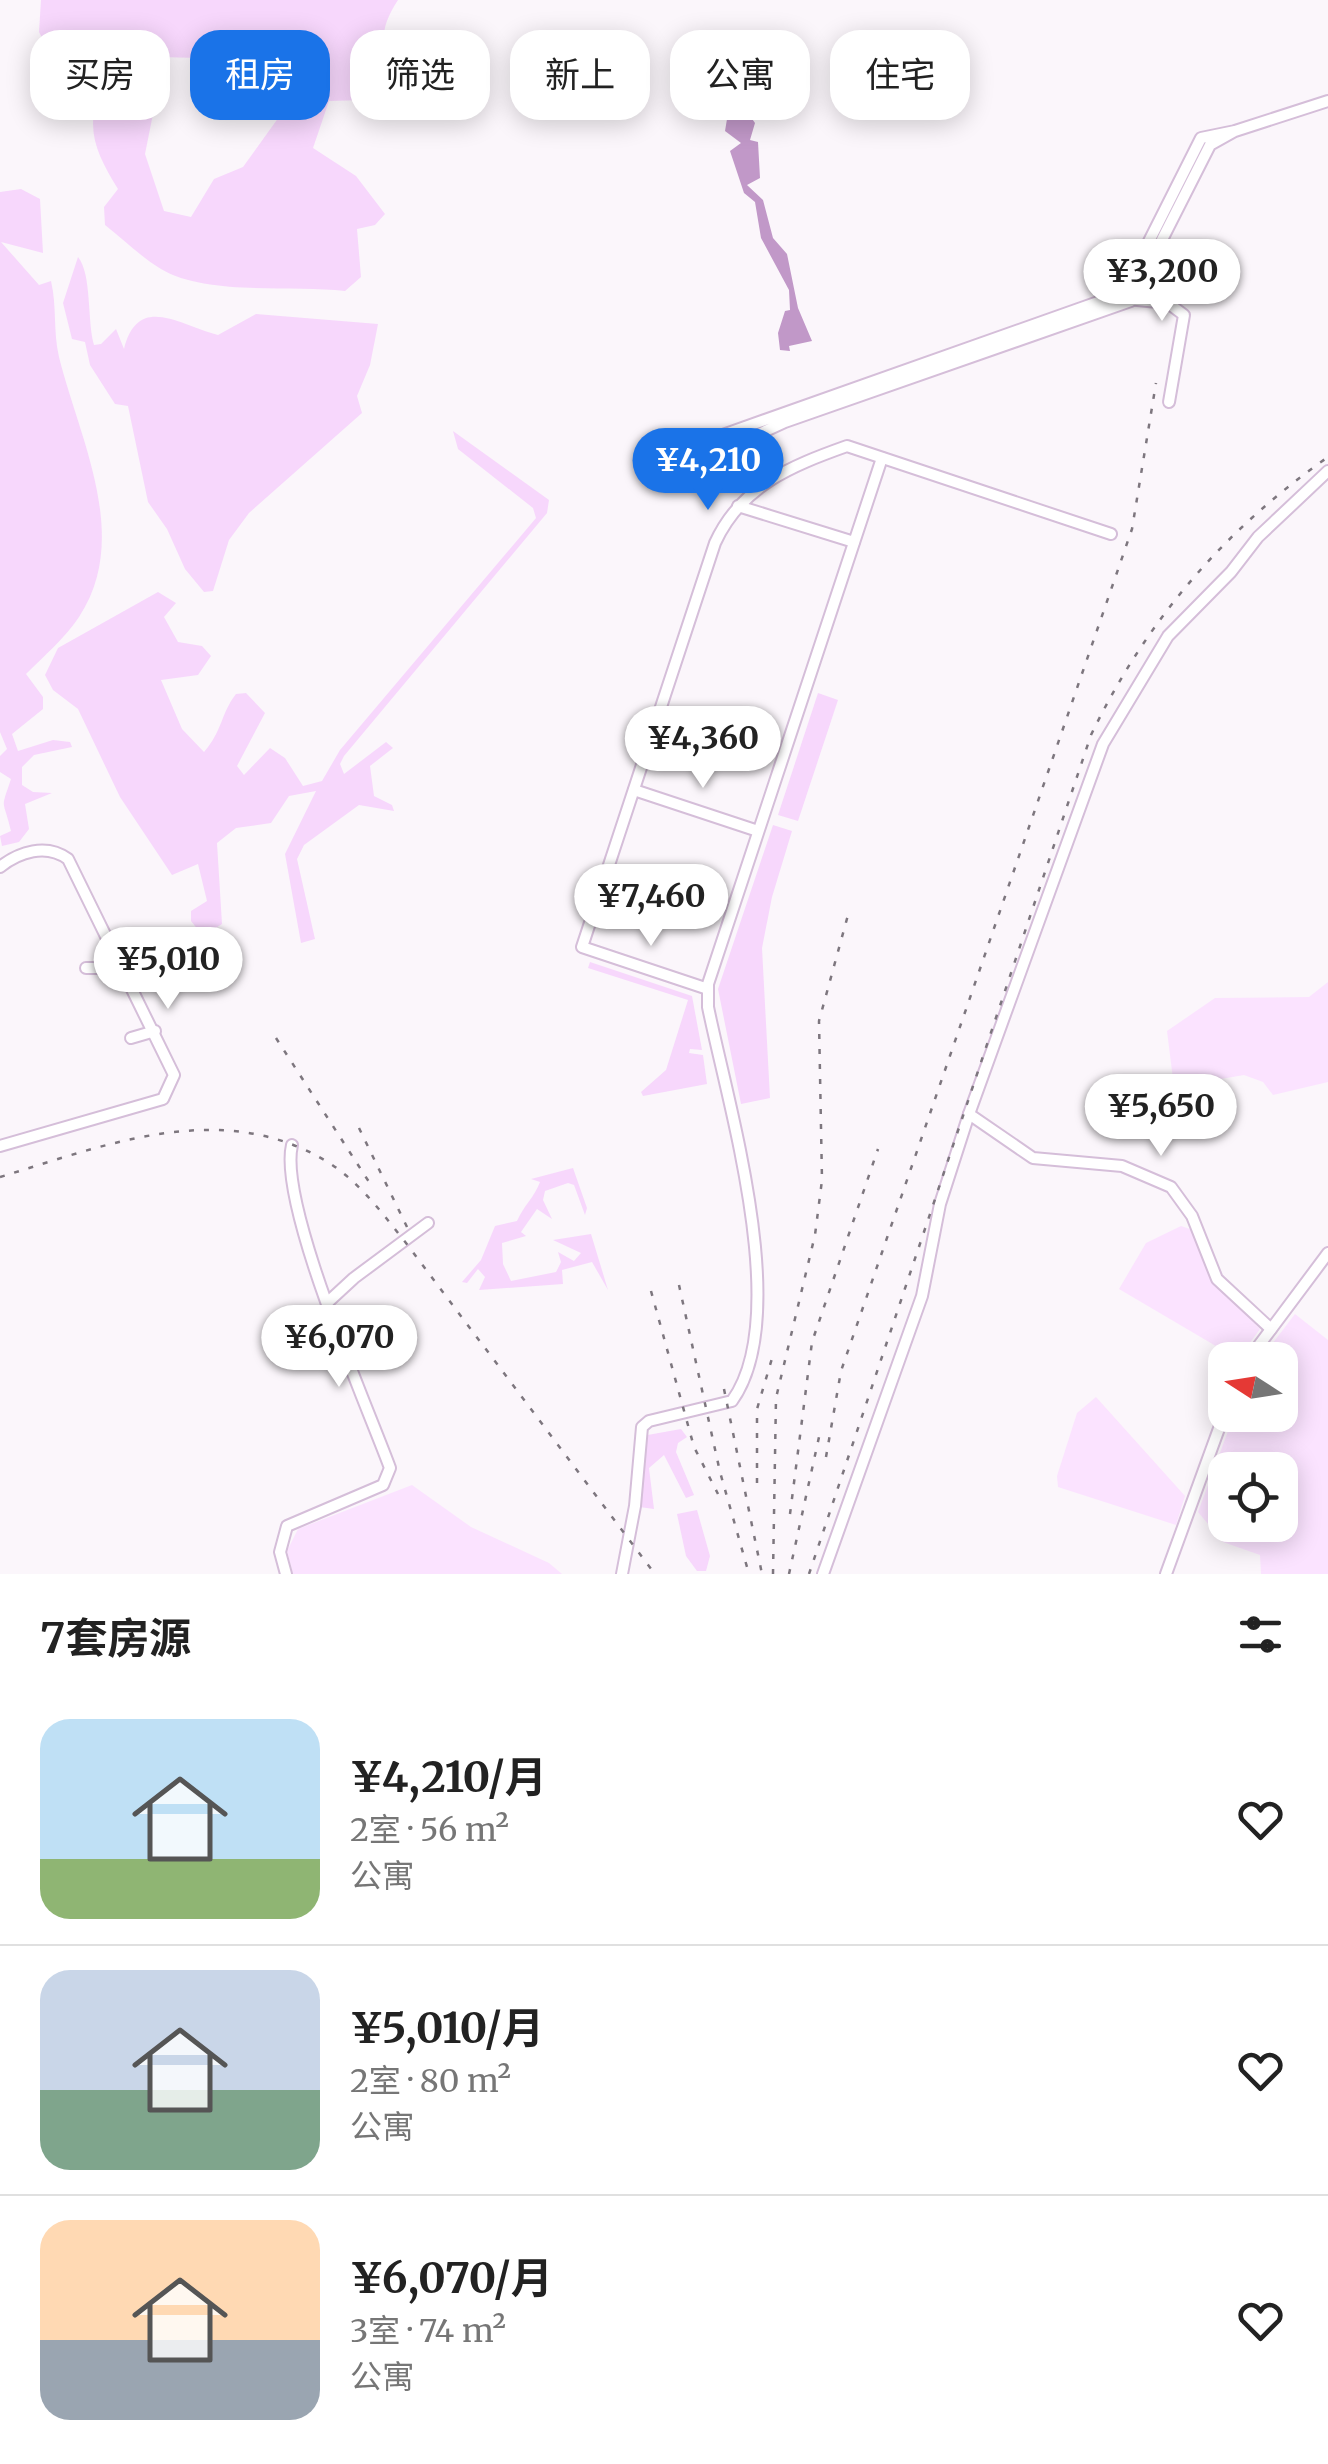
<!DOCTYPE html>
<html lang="zh">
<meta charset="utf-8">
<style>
body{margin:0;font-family:Merriweather,"Noto Sans SC",serif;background:#f6f6f6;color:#222;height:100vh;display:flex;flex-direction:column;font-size:38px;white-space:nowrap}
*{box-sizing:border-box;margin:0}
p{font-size:32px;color:#767676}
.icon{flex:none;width:55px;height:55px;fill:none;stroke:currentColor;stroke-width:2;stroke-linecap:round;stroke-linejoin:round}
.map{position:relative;height:1574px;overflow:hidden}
.panel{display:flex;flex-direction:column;background:#fff;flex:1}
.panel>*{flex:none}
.top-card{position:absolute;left:30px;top:30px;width:1270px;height:90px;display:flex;gap:20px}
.needle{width:65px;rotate:282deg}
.fabs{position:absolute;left:1208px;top:1342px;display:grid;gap:20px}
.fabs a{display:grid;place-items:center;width:90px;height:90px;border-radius:20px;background:#fff;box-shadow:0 5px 25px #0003;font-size:50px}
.price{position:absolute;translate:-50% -85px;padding:0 22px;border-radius:35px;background:#fff;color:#222;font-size:32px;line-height:65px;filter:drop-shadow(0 2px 5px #0008)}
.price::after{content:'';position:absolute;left:50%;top:60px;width:30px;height:22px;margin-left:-15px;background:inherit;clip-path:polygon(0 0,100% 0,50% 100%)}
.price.selected{background:#1a73e8;color:#fff}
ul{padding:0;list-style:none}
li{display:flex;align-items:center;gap:30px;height:250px;padding:0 40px}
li+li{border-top:2px solid #e0e0e0}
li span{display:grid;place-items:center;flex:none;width:280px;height:200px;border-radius:30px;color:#555}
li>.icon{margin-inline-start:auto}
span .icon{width:120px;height:120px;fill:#fffc;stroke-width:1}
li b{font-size:42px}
h2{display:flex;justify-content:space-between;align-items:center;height:120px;padding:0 40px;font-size:42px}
.chip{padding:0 35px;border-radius:30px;background:#fff;box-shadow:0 5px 25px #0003;font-size:35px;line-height:90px}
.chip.selected{background:#1a73e8;color:#fff}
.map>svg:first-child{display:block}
.built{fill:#fbe3ff;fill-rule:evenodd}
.green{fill:#f7d7fc}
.water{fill:#c198c8}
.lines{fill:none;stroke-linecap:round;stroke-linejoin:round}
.minor-casing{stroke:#d5bed9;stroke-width:14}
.minor{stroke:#fff;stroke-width:10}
.rail{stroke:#7d767e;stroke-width:2.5;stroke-dasharray:5 10;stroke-linecap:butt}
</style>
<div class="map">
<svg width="1328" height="1574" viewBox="0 0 1328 1574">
<rect width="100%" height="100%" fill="#fbf6fb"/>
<!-- built -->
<g class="built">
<polygon points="1328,982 1328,1082 1273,1095 1263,1082 1244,1075 1174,1087 1167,1031 1215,998 1309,997"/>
<polygon points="1181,1226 1193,1230 1216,1283 1260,1329 1238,1359 1119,1289 1146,1243"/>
<path d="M1295 1314 1328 1340V1574H1261L1260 1555 1223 1542 1198 1512 1234 1415H1280V1360H1260ZM1280 1470V1525H1225V1470Z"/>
<polygon points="1096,1397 1185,1496 1176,1525 1058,1487 1057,1476 1077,1413"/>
<polygon points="412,1485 471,1527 549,1563 562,1574 293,1574 287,1551 298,1529"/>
</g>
<!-- green -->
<g class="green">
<path d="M41 0H398C371 41 388 55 401 99L329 101 313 148 356 176 385 214 375 225 357 229 361 277 345 291C291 285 206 296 161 269 141 257 123 239 105 225L104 207 118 189C98 156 84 130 100 93L133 89 156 99 145 154 164 211 191 217 214 179 243 167 289 103 300 71 274 60 122 56 80 68 55 62 39 32Z"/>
<path d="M21 189 40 199 43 253 1 242 39 285 51 281C57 306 53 331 59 357 79 438 132 537 79 617 65 638 44 656 26 674L43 697V709L12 734 18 751 53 740 70 742 72 747 34 755 22 767V785L33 792 52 793 25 804 29 829 19 842 2 846 0 836 11 831C3 797 0 812 11 779L0 772V756L7 749 0 732V192Z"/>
<path d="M78 257C92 274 87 321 94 345L101 344 116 329 124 349C138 293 179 325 218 335L256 314 378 324 370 365 357 396 362 413 249 513 229 540 213 591 204 592 185 569 167 529 148 502 128 406 115 404 90 365 85 342 72 339 63 303Z"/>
<path d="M453 431 549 500 547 513 344 756 340 764 344 774 386 742 393 748 370 766 374 796 392 805 394 811 359 805 304 845 297 859 315 939 301 943 285 854 316 791 289 796 271 823 236 828 217 843 222 924 203 936 191 921V911L207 901 198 864 172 875 120 797 78 709 53 690 45 675 58 648 158 592 176 603 164 617 178 642 202 646 211 656 198 675 161 680 182 729 204 752C223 730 220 715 236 694L246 693 265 713 237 766 244 775 270 748 285 758 303 786 322 781 340 750 536 518 533 508 458 449Z"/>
<polygon points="818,693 838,700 798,821 778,815"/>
<polygon points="773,825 792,831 772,897 762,948 770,1098 741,1104 718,989"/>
<polygon points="590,962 692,996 702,1050 690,1049 689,1053 703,1055 707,1084 643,1096 641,1092 666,1070 688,1000 588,968"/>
<path d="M573 1168 587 1208 585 1215 574 1185 568 1183 545 1191 543 1200 552 1219 537 1209 521 1232 526 1236 502 1243 503 1264 511 1281 556 1272 561 1262 558 1252 574 1261 581 1253 553 1240 591 1234 608 1290 592 1262 562 1270 563 1284 479 1290 485 1277 478 1269 467 1283 462 1282 481 1260 495 1226 517 1221C524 1205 534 1198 540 1182L531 1179Z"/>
<polygon points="681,1429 687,1437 678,1443 676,1452 694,1495 686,1498 664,1455 649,1468 654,1509 632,1506 632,1471 642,1459 642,1436"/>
<polygon points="697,1510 710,1556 706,1571 697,1571 686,1556 677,1514"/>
</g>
<!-- water -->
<polygon class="water" points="736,111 748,113 755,123 750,140 758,142 760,178 747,185 763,200 773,238 787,254 798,308 812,341 789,346 790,351 780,350 778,333 785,311 790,310 789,290 761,238 755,202 744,193 730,151 741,143 725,131 727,119"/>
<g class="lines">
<!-- minor casing -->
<g class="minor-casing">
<g id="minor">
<polyline points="1235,131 1201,138 1127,285 1115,296 714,438 710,446 722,451 785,422 1131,301 1210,145 1235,131 1328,101"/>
<polyline points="1127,299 1168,303 1184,315 1169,402"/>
<polyline points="738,506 854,542"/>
<polyline points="634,790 758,831"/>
<path d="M0 867C19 852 46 843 68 859L174 1075 163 1099 0 1146"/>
<polyline points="86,968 124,968"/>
<path d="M708 989 582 947 715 543C741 486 791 466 847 446L1111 534"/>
<polyline points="131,1038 155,1031"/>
<polyline points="969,1114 1033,1158 1122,1166 1171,1187 1192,1216 1217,1279 1271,1329"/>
<polyline points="328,1302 354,1278 428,1223"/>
<polyline points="1248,1360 1328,1253"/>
<path d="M286 1574 280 1552 287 1526 383 1485 390 1468C366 1403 278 1203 292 1145"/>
<path d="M622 1574 635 1506 642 1427 649 1421 732 1401C793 1317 728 1105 708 1007V984L882 458"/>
<polyline points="823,1574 922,1296 940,1204 969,1114 1103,744 1168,636 1231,572 1258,537 1328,471"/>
<polyline points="1166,1574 1225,1412"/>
</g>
</g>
<!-- minor -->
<use href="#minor" class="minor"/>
<!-- rail -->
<g class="rail">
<polyline points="276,1038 371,1185"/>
<polyline points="359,1128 408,1229"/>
<path d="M0 1177C106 1145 221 1098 326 1161 359 1181 382 1213 406 1243L655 1574"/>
<polyline points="679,1285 720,1472 749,1574"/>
<polyline points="651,1291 694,1447 718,1494"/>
<polyline points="724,1389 762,1574"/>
<polyline points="826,1457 841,1371 1132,529 1156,383"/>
<polyline points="757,1483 757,1409 773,1355"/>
<polyline points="790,1514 812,1342 878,1149"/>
<polyline points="773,1574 776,1398 815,1235 822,1180 819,1021 848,915"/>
<polyline points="789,1574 819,1437"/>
<path d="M809 1574 1091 735C1146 621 1224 530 1328 457"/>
</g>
</g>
</svg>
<div class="fabs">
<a><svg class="needle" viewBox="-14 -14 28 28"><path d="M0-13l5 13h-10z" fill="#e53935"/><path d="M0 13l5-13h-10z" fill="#767676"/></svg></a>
<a><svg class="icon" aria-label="locate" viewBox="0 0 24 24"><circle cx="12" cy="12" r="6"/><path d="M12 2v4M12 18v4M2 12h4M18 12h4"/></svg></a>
</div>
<b class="price" style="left:1162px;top:324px">¥3,200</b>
<b class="price selected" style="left:708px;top:513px">¥4,210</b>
<b class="price" style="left:703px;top:791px">¥4,360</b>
<b class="price" style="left:651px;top:949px">¥7,460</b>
<b class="price" style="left:168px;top:1012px">¥5,010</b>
<b class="price" style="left:1161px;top:1159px">¥5,650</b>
<b class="price" style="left:339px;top:1390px">¥6,070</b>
<div class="top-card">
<a class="chip">买房</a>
<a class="chip selected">租房</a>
<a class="chip">筛选</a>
<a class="chip">新上</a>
<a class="chip">公寓</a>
<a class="chip">住宅</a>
</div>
</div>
<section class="panel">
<h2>7套房源<svg class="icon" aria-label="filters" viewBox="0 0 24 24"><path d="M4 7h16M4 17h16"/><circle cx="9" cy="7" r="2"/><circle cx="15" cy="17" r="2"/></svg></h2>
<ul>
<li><span style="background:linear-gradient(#bfe0f5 70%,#8fb573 0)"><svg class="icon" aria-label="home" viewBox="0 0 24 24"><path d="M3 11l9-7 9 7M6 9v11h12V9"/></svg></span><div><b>¥4,210/月</b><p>2室 · 56 m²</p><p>公寓</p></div><svg class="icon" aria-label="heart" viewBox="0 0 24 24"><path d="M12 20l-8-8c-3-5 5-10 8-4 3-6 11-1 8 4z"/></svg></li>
<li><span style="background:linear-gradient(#c9d6e8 60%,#7fa58c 0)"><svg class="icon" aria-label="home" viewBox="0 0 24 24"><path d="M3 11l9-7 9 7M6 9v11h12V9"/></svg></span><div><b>¥5,010/月</b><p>2室 · 80 m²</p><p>公寓</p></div><svg class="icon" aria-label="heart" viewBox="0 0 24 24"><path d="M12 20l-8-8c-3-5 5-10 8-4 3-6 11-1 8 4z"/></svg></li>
<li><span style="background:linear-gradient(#ffd9b3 60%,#9aa5b1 0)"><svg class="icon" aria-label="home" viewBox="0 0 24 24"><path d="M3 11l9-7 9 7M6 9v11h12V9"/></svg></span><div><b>¥6,070/月</b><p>3室 · 74 m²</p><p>公寓</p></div><svg class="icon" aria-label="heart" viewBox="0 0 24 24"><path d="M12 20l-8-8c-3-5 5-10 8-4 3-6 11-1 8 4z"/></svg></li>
</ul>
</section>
